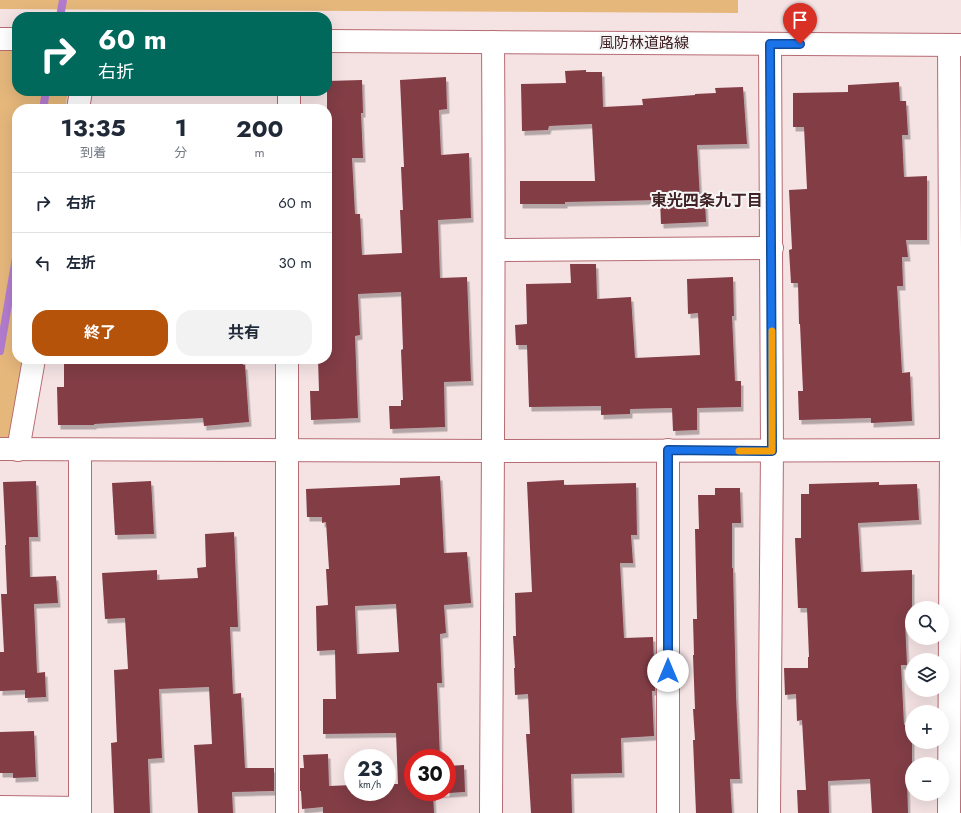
<!DOCTYPE html>
<html lang="ja">
<head>
<meta charset="utf-8">
<style>
	body { margin:0; font-family:Jost,"Noto Sans JP",sans-serif; background:#f2f2f3; color:#1f2937; height:100vh; display:flex; flex-direction:column; font-size:15px; white-space:nowrap }
	* { box-sizing:border-box; margin:0 }
	p { font-size:13px; color:#747a83 }
	.icon { flex:none; width:22px; height:22px; fill:none; stroke:currentColor; stroke-width:2; stroke-linecap:round; stroke-linejoin:round }
	.map { position:relative; flex:1; overflow:hidden }
	.details { position:absolute; left:12px; top:104px; width:320px; height:260px; display:flex; flex-direction:column; background:#fff; border-radius:16px; box-shadow:0 4px 16px #0002 }
	.details>* { flex:none }
	.banner { position:absolute; left:12px; top:12px; width:320px; height:84px; border-radius:16px; box-shadow:0 4px 16px #0002; background:#00695c; color:#fff; overflow:hidden }
	.controls { position:absolute; left:905px; top:601px; display:grid; gap:8px }
	.controls a { display:grid; place-items:center; width:44px; height:44px; border-radius:50%; background:#fff; box-shadow:0 4px 16px #0002; font-size:20px }
	.speed { position:absolute; left:344px; top:749px; display:flex; gap:8px; font-size:20px; font-weight:700; text-align:center }
	.speed>* { display:grid; place-content:center; width:52px; height:52px; border-radius:50%; background:#fff; box-shadow:0 4px 16px #0002; line-height:1 }
	.speed small { font-size:10px; font-weight:400 }
	.speed .limit { border:6px solid #d22; background:#fff; color:#111 }
	.pin { position:absolute; display:grid; place-items:center; width:34px; height:34px; color:#fff; margin:-41px -17px; border-radius:50% 50% 50% 0; rotate:-45deg; box-shadow:0 0 4px #0007 }
	.pin .icon { rotate:45deg }
	.me { position:absolute; width:44px; margin:-22px; rotate:0deg; stroke-linejoin:round; filter:drop-shadow(0 0 3px #0008) }
	.turn { display:flex; align-items:center; gap:14px; height:84px; padding:0 20px; font-size:18px }
	.turn .icon { width:52px; height:52px; stroke-width:2.5 }
	.turn b { display:block; font-size:28px; line-height:34px }
	.eta { display:flex; justify-content:space-evenly; align-items:center; height:68px; text-align:center }
	.eta b { font-size:24px; font-weight:700; line-height:28px }
	.primary-button { display:flex; gap:8px; margin-top:auto; padding:8px 20px }
	.primary-button a { flex:1; height:46px; border-radius:16px; background:#b45309; color:#fff; font-size:16px; font-weight:700; line-height:46px; text-align:center }
	.primary-button a+a { background:#f2f2f3; color:#1f2937 }
	ul { padding:0; list-style:none }
	li { display:flex; align-items:center; gap:12px; height:60px; padding:0 20px; border-top:1px solid #e0e1e3 }
	li div { flex:1 }
	li b { display:block; font-size:15px }
	li em { font-style:normal }
	.map>svg:first-child { display:block }
</style>
</head>
<body>
<div class="map">
<svg width="961" height="813" viewBox="0 0 961 813">
	<defs>
		<filter id="shadow"><feDropShadow dx="2.5" dy="4.5" stdDeviation="0" flood-color="#0004"/></filter>
	</defs>
	<rect width="100%" height="100%" fill="#f5e3e4"/>
	<!-- green -->
	<g fill="#e5b77b">
		<path d="M0,0H738V13L0,9Z"/>
		<path d="M0,48H17V91H68L65,109H17V359H23L9,440H0Z"/>
	</g>
	<g fill="none" stroke-linecap="round" stroke-linejoin="round">
		<!-- stream -->
		<g stroke="#b27cce" stroke-width="8">
			<path d="M60,17L63,0"/>
			<path d="M43,109L46,91"/>
			<path d="M0,351L17,252"/>
		</g>
	</g>
	<!-- building -->
	<g fill="#823c45" fill-rule="evenodd" filter="url(#shadow)">
		<path d="M586,70V72H602L603,107L643,105L642,99L695,95V94L716,93L715,88L743,87L747,144L697,145L700,199H705L706,222L661,224L660,200L565,202V204H520V181H595L592,124L549,126L548,130L522,131L521,84L566,83L565,71Z"/>
		<path d="M446,77L447,109L439,110L441,155L469,153L471,218L438,220L440,278L467,277L471,381L444,382L445,427L390,429L389,406H401V400H403L401,350L403,349L401,292L358,294L360,335L355,336L358,418L311,420L310,391H319L318,359H327V81L362,80L363,113H361L363,158H352L355,214H360L362,255L402,253L400,210H403L401,167H404L400,80Z"/>
		<path d="M899,82L900,101H906L908,135H902L904,177L927,176V240H906L908,257H902L903,286H897L902,373L910,372L912,421L871,423V418L799,420L798,391H803L800,324H799L798,283H791L789,250L792,249L789,190L807,189L804,127H793V93L848,92V85Z"/>
		<path d="M570,264H596L597,299L631,297L635,358L700,355L698,313L688,314L687,279L733,277L734,316H732L735,381H741V407L697,408V430L673,431L672,408L630,409V414L601,415V406L529,407L527,345H516L515,325L527,324L526,284L571,283Z"/>
		<path d="M64,359H243V365H245L249,422L204,426L203,418L94,424V425H58L57,387H64Z"/>
		<path d="M440,476L444,553L467,552L471,603L444,605L446,633L440,634L442,683H437L440,758H413V792H447V766L464,765L465,792L433,794L434,813H323V807L302,809L301,791H300V768H304L303,755L328,754L329,786L353,785V792H387V784H398L396,733L323,734V699H336L335,650L317,651L316,606L328,605L326,569H329L326,522L322,523V517H307L306,489L400,485V478ZM396,604L399,652L357,654L355,606Z"/>
		<path d="M564,480V485L636,483L637,535H631L633,563H620L624,638L653,637L655,691H652L654,736L621,738L622,773L571,774L572,813H531L526,734H530L528,694L515,695L514,668H515L513,636H516L515,593L532,592L527,482Z"/>
		<path d="M36,481L38,537H29L30,577L56,576L58,603L34,604L37,673L45,672L46,697L25,698V690L0,691V652H4L1,594H7L5,545H6L3,482Z"/>
		<path d="M151,481L154,534L115,535L112,483Z"/>
		<path d="M879,482V485L917,484L919,520L858,523L861,572L912,570V621H905L907,665H901L904,725L912,724V778L907,779L908,813H872L870,779L828,781L829,813H798L797,790H806L802,720L797,721L796,694L785,695L784,668H808V657H809L807,608H798L795,538H801V494H809V484Z"/>
		<path d="M715,488H740L741,523H732V568H733L736,695L740,779H730L732,813H696L693,740H695L693,709H695L693,655H694L693,619H697L695,529H699L698,495H715Z"/>
		<path d="M234,532L238,627H230L233,694L241,693L245,768H274V791L232,792L233,813H198L194,745L212,744L209,687L159,689L162,758L148,759L150,813H114L111,743L117,742L114,670L128,669L125,618L105,619L102,573L157,570V580L198,578L197,568L206,567L205,534Z"/>
		<path d="M34,731L36,777L13,778V773H0V732Z"/>
	</g>
	<g fill="none" stroke-linecap="round" stroke-linejoin="round">
		<!-- street casing -->
		<g stroke="#b76b73" stroke-width="24">
			<g id="street">
				<path d="M0,39H17"/>
				<path d="M327,41L961,45"/>
				<path d="M949,45L951,450L949,813"/>
				<path d="M78,109L81,91"/>
				<path d="M289,109V91"/>
				<path d="M494,250L772,248"/>
				<path d="M287,359V813"/>
				<path d="M0,449L492,451L961,450"/>
				<path d="M18,450L34,359"/>
				<path d="M0,807L80,808"/>
				<path d="M80,813V450"/>
				<path d="M491,813C492,556 495,299 493,42"/>
				<path d="M668,813V450"/>
				<path d="M769,813L772,451L770,44"/>
			</g>
		</g>
		<!-- street -->
		<use href="#street" stroke="#fff" stroke-width="22"/>
	</g>
	<g fill="none" stroke-linecap="round" stroke-linejoin="round">
		<!-- route casing -->
		<g stroke="#114b97" stroke-width="10">
			<path id="route" d="M668,671V450L772,451L770,44H800"/>
		</g>
		<!-- route -->
		<use href="#route" stroke="#1a73e8" stroke-width="7"/>
		<!-- slow -->
		<path stroke="#f59e0b" stroke-width="7" d="M739,451H772V331"/>
	</g>
	<g text-anchor="middle" dominant-baseline="central" stroke-width="4" stroke-linejoin="round" paint-order="stroke">
		<!-- street labels -->
		<g font-size="15" fill="#402124" stroke="#f5f5f5">
			<text x="644" y="43">風防林道路線</text>
		</g>
		<!-- neighbourhood labels -->
		<g font-size="16" font-weight="bold" fill="#402124" stroke="#f5f5f5">
			<text x="707" y="200">東光四条九丁目</text>
		</g>
	</g>
</svg>
<div class="controls">
<a><svg class="icon" aria-label="search" viewBox="0 0 24 24"><circle cx="10" cy="10" r="6"/><path d="M15 15l6 6"/></svg></a>
<a><svg class="icon" aria-label="layers" viewBox="0 0 24 24"><path d="M12 4l9 5-9 5-9-5zM3 14l9 5 9-5"/></svg></a>
<a>+</a>
<a>−</a>
</div>
<div class="speed"><div>23<small>km/h</small></div><div class="limit">30</div></div>
<div class="pin" style="left:800px;top:44px;background:#d93025"><svg class="icon" aria-label="arrive" viewBox="0 0 24 24"><path d="M6 21V4h12l-3 4 3 4H6"/></svg></div>
<svg class="me" style="left:668px;top:671px" viewBox="-20 -20 40 40"><circle r="19" fill="#fff"/><path d="M0-13L10 11 0 6-10 11z" fill="#1a73e8"/></svg>
<div class="banner">
<div class="turn"><svg class="icon" aria-label="right" viewBox="0 0 24 24"><path d="M7 20v-9h11M14 6l5 5-5 5"/></svg><div><b>60 m</b>右折</div></div>
</div>
<section class="details">
<div class="eta">
<div><b>13:35</b><p>到着</p></div>
<div><b>1</b><p>分</p></div>
<div><b>200</b><p>m</p></div>
</div>
<ul>
<li><svg class="icon" aria-label="right" viewBox="0 0 24 24"><path d="M7 20v-9h11M14 6l5 5-5 5"/></svg><div><b>右折</b></div><em>60 m</em></li>
<li><svg class="icon" aria-label="left" viewBox="0 0 24 24"><path d="M17 20v-9H6M10 6l-5 5 5 5"/></svg><div><b>左折</b></div><em>30 m</em></li>
</ul>
<div class="primary-button"><a>終了</a><a>共有</a></div>
</section>
</div>
</body>
</html>
